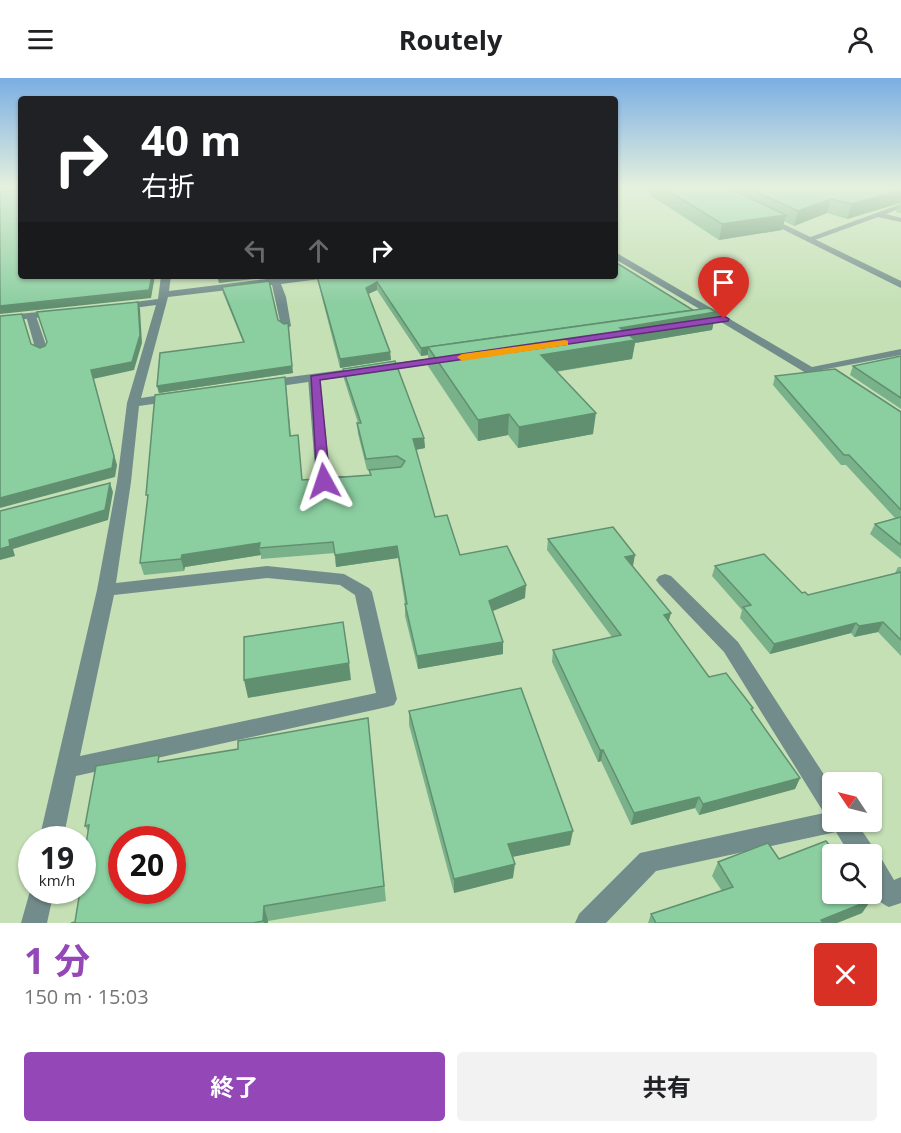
<!DOCTYPE html>
<html lang="ja">
<head>
<meta charset="utf-8">
<style>
	body { margin:0; font-family:"Open Sans","Noto Sans JP",sans-serif; background:#f2f2f2; color:#202124; height:100vh; display:flex; flex-direction:column; font-size:22px; white-space:nowrap }
	* { box-sizing:border-box; margin:0 }
	p { font-size:20px; color:#757577 }
	.icon { flex:none; width:33px; height:33px; fill:none; stroke:currentColor; stroke-width:2; stroke-linecap:round; stroke-linejoin:round }
	.map { position:relative; height:845px; overflow:hidden }
	.details { display:flex; flex-direction:column; background:#fff; flex:1 }
	.details>* { flex:none }
	.top-card { position:absolute; left:18px; top:18px; width:600px; height:183px; border-radius:6px; box-shadow:0 2px 4px #0004; background:#202124; color:#fff; overflow:hidden }
	.needle { width:39px; rotate:305deg }
	.controls { position:absolute; left:822px; top:694px; display:grid; gap:12px }
	.controls a { display:grid; place-items:center; width:60px; height:60px; border-radius:6px; background:#fff; box-shadow:0 2px 4px #0004; font-size:30px }
	.speed { position:absolute; left:18px; top:748px; display:flex; gap:12px; font-size:30px; font-weight:700; text-align:center }
	.speed>* { display:grid; place-content:center; width:78px; height:78px; border-radius:50%; background:#fff; box-shadow:0 2px 4px #0004; line-height:1 }
	.speed small { font-size:15px; font-weight:400 }
	.speed .limit { border:9px solid #d22; background:#fff; color:#111 }
	.pin { position:absolute; display:grid; place-items:center; width:51px; height:51px; color:#fff; margin:-62px -26px; border-radius:50% 50% 50% 0; rotate:-45deg; box-shadow:0 0 6px #0007 }
	.pin .icon { rotate:45deg }
	.me { position:absolute; width:66px; margin:-33px; rotate:355deg; stroke-linejoin:round; filter:drop-shadow(0 0 4px #0008) }
	.turn { display:flex; align-items:center; gap:21px; height:126px; padding:0 24px; font-size:27px }
	.turn .icon { width:78px; height:78px; stroke-width:2.5 }
	.turn b { display:block; font-size:42px; line-height:51px }
	.lanes { display:flex; align-items:center; height:57px; padding:0 24px; background:#0003; justify-content:center; gap:30px; direction:ltr }
	.lanes .off { opacity:.35 }
	.round { display:grid; place-items:center; flex:none; width:63px; height:63px; border-radius:6px; background:#f2f2f2 }
	.overview { display:flex; align-items:center; justify-content:space-between; height:102px; padding:0 24px }
	h1 { font-size:36px; font-weight:700; line-height:45px; color:#9447b7 }
	.primary-button { display:flex; gap:12px; margin-top:auto; padding:12px 24px }
	.primary-button a { flex:1; height:69px; border-radius:6px; background:#9447b7; color:#fff; font-size:24px; font-weight:700; line-height:69px; text-align:center }
	.primary-button a+a { background:#f2f2f2; color:#202124 }
	header { display:flex; justify-content:space-between; align-items:center; height:78px; padding:0 24px; background:#fff; font-size:27px; font-weight:700 }
	.map>svg:first-child { display:block }
</style>
</head>
<body>
<header><svg class="icon" aria-label="menu" viewBox="0 0 24 24"><path d="M4 6h16M4 12h16M4 18h16"/></svg>Routely<svg class="icon" aria-label="person" viewBox="0 0 24 24"><circle cx="12" cy="8" r="4"/><path d="M4 21q1-7 8-7t8 7"/></svg></header>
<div class="map">
<svg width="901" height="845" viewBox="0 0 901 845">
	<rect width="100%" height="100%" fill="#c5e0b5"/>
	<g fill="none" stroke-linecap="round" stroke-linejoin="round">
		<!-- lane -->
		<g fill="#728c8b" fill-rule="evenodd">
			<path d="M901,126V130L886,136L901,140V144L878,139L812,163L805,161Z"/>
			<path d="M31,235L36,238L48,273L46,275L42,276L36,273L26,238Z"/>
			<path d="M314,296L320,300L330,398H345L347,401L345,404L323,407L316,403L308,300Z"/>
		</g>
		<!-- street -->
		<g fill="#728c8b" fill-rule="evenodd">
			<path d="M767,138L901,203V210L764,142V138Z"/>
			<path d="M615,174L812,289L901,271V277L806,295L721,244L690,247V243L713,239L615,181Z"/>
			<path d="M161,198H171L169,213L275,200L325,198L320,201L281,206L286,219L291,248L286,251L281,248L272,207L168,219L141,320L174,315L180,319L174,323L139,328L131,404L116,505L267,488L344,496L369,510L372,514L397,621L394,627L387,629L76,698L63,762H39L97,512L117,404L127,325L156,227L119,232L114,229L119,226L158,221ZM267,500L340,507L355,517L376,615L80,678L114,517Z"/>
			<path d="M57,232L62,235L61,237L0,244V238Z"/>
			<path d="M448,278L454,281L452,283L267,310L261,306L267,302Z"/>
			<path d="M665,496L671,498L738,564L832,709V744H856L873,769L876,778L881,780L894,802L901,799V825L889,829C867,820 872,797 872,777H850L836,754L656,793L606,845H575L579,836L640,775L824,735L724,574L659,506L656,502L659,498Z"/>
			<path d="M32,806V813H54L47,845H21Z"/>
		</g>
	</g>
	<!-- wall -->
	<g fill="#78b18a">
		<path d="M651,109H901V135L896,134L900,125L847,141L827,135L794,148L784,143L782,152L719,162L650,117Z"/>
		<path d="M317,198L692,233L716,234L712,252L635,265L632,281L556,294L593,356L518,370L508,357L478,363L428,288V277L421,278L377,212L368,216L390,274L391,282L340,290L318,204Z"/>
		<path d="M222,209L278,242L293,295L159,315L157,308L243,264L223,215Z"/>
		<path d="M901,278V331L850,297L853,288Z"/>
		<path d="M343,291L424,360L425,370L416,372L435,439L460,477L525,520L492,533L503,564V576L418,591L405,538V526L398,480L336,489L335,475L261,481V477L185,489L184,493L144,497L140,485L285,299L291,358L299,368L302,402L370,397L369,392L397,389L367,392L358,356L357,345H358L344,301Z"/>
		<path d="M775,298L901,334V481L870,456L875,446L895,440L846,387H841L773,307Z"/>
		<path d="M548,461L633,488L669,544L709,599L753,630L752,634L800,700L795,711L699,737L695,730L631,747L601,683L598,684L552,584L553,572L612,559L547,472Z"/>
		<path d="M715,488L808,517L895,495L898,489H901V578L878,554L854,559L851,555L770,576L740,540L742,532L712,498Z"/>
		<path d="M409,633L570,767L512,779L513,800L454,815L409,647Z"/>
		<path d="M368,640L386,823L268,843V845H71L75,844L88,753L85,748L161,684L238,671Z"/>
		<path d="M779,781L871,822L862,835L837,845H648L651,836L722,813L712,798L718,784Z"/>
	</g>
	<!-- shaded-wall -->
	<g fill="#619070">
		<path d="M0,109H21V110L0,112Z"/>
		<path d="M901,112V121L900,125L847,141L852,126Z"/>
		<path d="M831,121L827,135L794,148L798,133Z"/>
		<path d="M786,137L782,152L719,162L722,146Z"/>
		<path d="M152,198H155L151,220L0,236V228Z"/>
		<path d="M217,198H279L219,205Z"/>
		<path d="M377,204V212L366,217V210Z"/>
		<path d="M138,224L140,231L142,265L134,292L93,301L117,387L115,399L0,430V420L91,292Z"/>
		<path d="M716,234L712,252L635,265L632,281L539,296L541,277L428,269V277L421,278V270L691,238Z"/>
		<path d="M288,245L293,295L159,315L157,308Z"/>
		<path d="M390,274L391,282L340,290V281Z"/>
		<path d="M596,335L593,356L518,370L519,349Z"/>
		<path d="M509,336L508,357L478,363V342Z"/>
		<path d="M424,360L425,370L414,372L413,361Z"/>
		<path d="M110,405L113,414L108,442L13,471L15,478L0,482V471L9,462Z"/>
		<path d="M260,465L259,470L261,477L185,489L184,493L181,481L182,477Z"/>
		<path d="M397,468L398,480L336,489L335,477Z"/>
		<path d="M635,477L633,488L625,479Z"/>
		<path d="M526,507L525,520L488,535L489,523Z"/>
		<path d="M671,535L668,546L664,537Z"/>
		<path d="M883,544L878,554L854,559L859,548Z"/>
		<path d="M856,545L851,555L770,576L774,566Z"/>
		<path d="M503,564V576L418,591L417,578Z"/>
		<path d="M349,585L351,602L248,620L244,602Z"/>
		<path d="M600,672H603L601,683L598,684Z"/>
		<path d="M800,700L795,711L699,737L703,726Z"/>
		<path d="M699,719L695,730L631,747L634,735Z"/>
		<path d="M573,753L570,767L507,780L508,766Z"/>
		<path d="M515,786L513,800L454,815V801Z"/>
		<path d="M871,822L862,835L837,845H819L821,842Z"/>
		<path d="M264,828L268,843V845H264L263,843Z"/>
	</g>
	<!-- building -->
	<g fill="#8bcea0" stroke="#619070" stroke-width="1.5" fill-rule="evenodd">
		<path d="M20,109L21,198H152L149,212L0,228V114L19,112Z"/>
		<path d="M662,109H727L786,137L722,146Z"/>
		<path d="M746,109H901V112L852,126L831,121L798,133Z"/>
		<path d="M615,184L693,232L421,270L377,204L366,210L390,274L340,281L317,198H615Z"/>
		<path d="M269,203L278,242L284,246L288,245L292,288L157,308L160,275L244,264L222,209Z"/>
		<path d="M138,224L140,257L132,284L91,292L114,378L112,390L0,420V238L22,236L31,266L40,270L45,268L47,264L37,234Z"/>
		<path d="M709,230L716,234L620,250L635,262L541,277L596,335L519,349L509,336L478,342L428,269Z"/>
		<path d="M901,278V320L853,288Z"/>
		<path d="M395,283L424,360L413,361L435,439L447,437L460,477L507,468L526,507L489,523L503,564L417,578L405,526H407L397,468L335,477L333,464L259,470L260,465L182,477L181,481L140,485L148,417H146L155,317L285,299L290,358L298,357L302,402L371,397L369,392L401,389L405,383L397,378L366,381L357,345H361L343,291Z"/>
		<path d="M835,291L901,334V432L849,377H844L775,298Z"/>
		<path d="M110,405L105,432L9,462L10,468L0,471V433Z"/>
		<path d="M901,439V467L875,446Z"/>
		<path d="M613,449L635,477L625,479L671,535L664,537L709,599L726,595L753,630L751,631L800,700L703,726L699,719L634,735L603,672H600L553,572L621,557L548,461Z"/>
		<path d="M764,476L802,515L805,514L808,517L901,494V562L883,544L859,548L856,545L774,566L743,529L751,527L715,488Z"/>
		<path d="M343,544L349,585L244,602V559Z"/>
		<path d="M521,610L573,753L508,766L515,786L454,801L409,633Z"/>
		<path d="M368,640L384,808L264,828L263,843L253,845H71L75,844L80,813H82V793L89,747L85,748L96,688L159,677L158,684L238,671V663ZM122,762H172V813H122Z"/>
		<path d="M826,763L837,777H832V816H867L871,822L821,842L823,845H656L651,836L733,809L718,784L768,765L779,781Z"/>
	</g>
	<!-- sky -->
	<linearGradient id="sky" x2="0" y2="1"><stop stop-color="#7baee3"/><stop offset="0.48" stop-color="#e5f1de"/><stop offset="1" stop-color="#e5f1de" stop-opacity="0"/></linearGradient>
	<rect width="901" height="227" fill="url(#sky)"/>
	<!-- route -->
	<path fill="#9447b7" stroke="#602e77" stroke-width="1.5" d="M724,238L729,241L728,243L320,302L330,403L324,407L317,403L311,298Z"/>
	<!-- slow -->
	<path fill="#f59e0b" d="M565,262L568,263V267L462,283L457,279L462,276Z"/>
</svg>
<div class="controls">
<a><svg class="needle" viewBox="-14 -14 28 28"><path d="M0-13l5 13h-10z" fill="#e53935"/><path d="M0 13l5-13h-10z" fill="#757577"/></svg></a>
<a><svg class="icon" aria-label="search" viewBox="0 0 24 24"><circle cx="10" cy="10" r="6"/><path d="M15 15l6 6"/></svg></a>
</div>
<div class="speed"><div>19<small>km/h</small></div><div class="limit">20</div></div>
<div class="pin" style="left:724px;top:241px;background:#d93025"><svg class="icon" aria-label="arrive" viewBox="0 0 24 24"><path d="M6 21V4h12l-3 4 3 4H6"/></svg></div>
<svg class="me" style="left:324px;top:403px" viewBox="-20 -20 40 40"><path d="M0-17L14 15 0 8-14 15z" fill="#9447b7" stroke="#fff" stroke-width="4"/></svg>
<div class="top-card">
<div class="turn"><svg class="icon" aria-label="right" viewBox="0 0 24 24"><path d="M7 20v-9h11M14 6l5 5-5 5"/></svg><div><b>40 m</b>右折</div></div>
<div class="lanes"><svg class="icon off" aria-label="left" viewBox="0 0 24 24"><path d="M17 20v-9H6M10 6l-5 5 5 5"/></svg><svg class="icon off" aria-label="ahead" viewBox="0 0 24 24"><path d="M12 20V5M6 11l6-6 6 6"/></svg><svg class="icon" aria-label="right" viewBox="0 0 24 24"><path d="M7 20v-9h11M14 6l5 5-5 5"/></svg></div>
</div>
</div>
<section class="details">
<div class="overview"><div><h1>1 分</h1><p>150 m · 15:03</p></div><a class="round" style="background:#d93025;color:#fff"><svg class="icon" aria-label="close" viewBox="0 0 24 24"><path d="M6 6l12 12M18 6L6 18"/></svg></a></div>
<div class="primary-button"><a>終了</a><a>共有</a></div>
</section>
</body>
</html>
